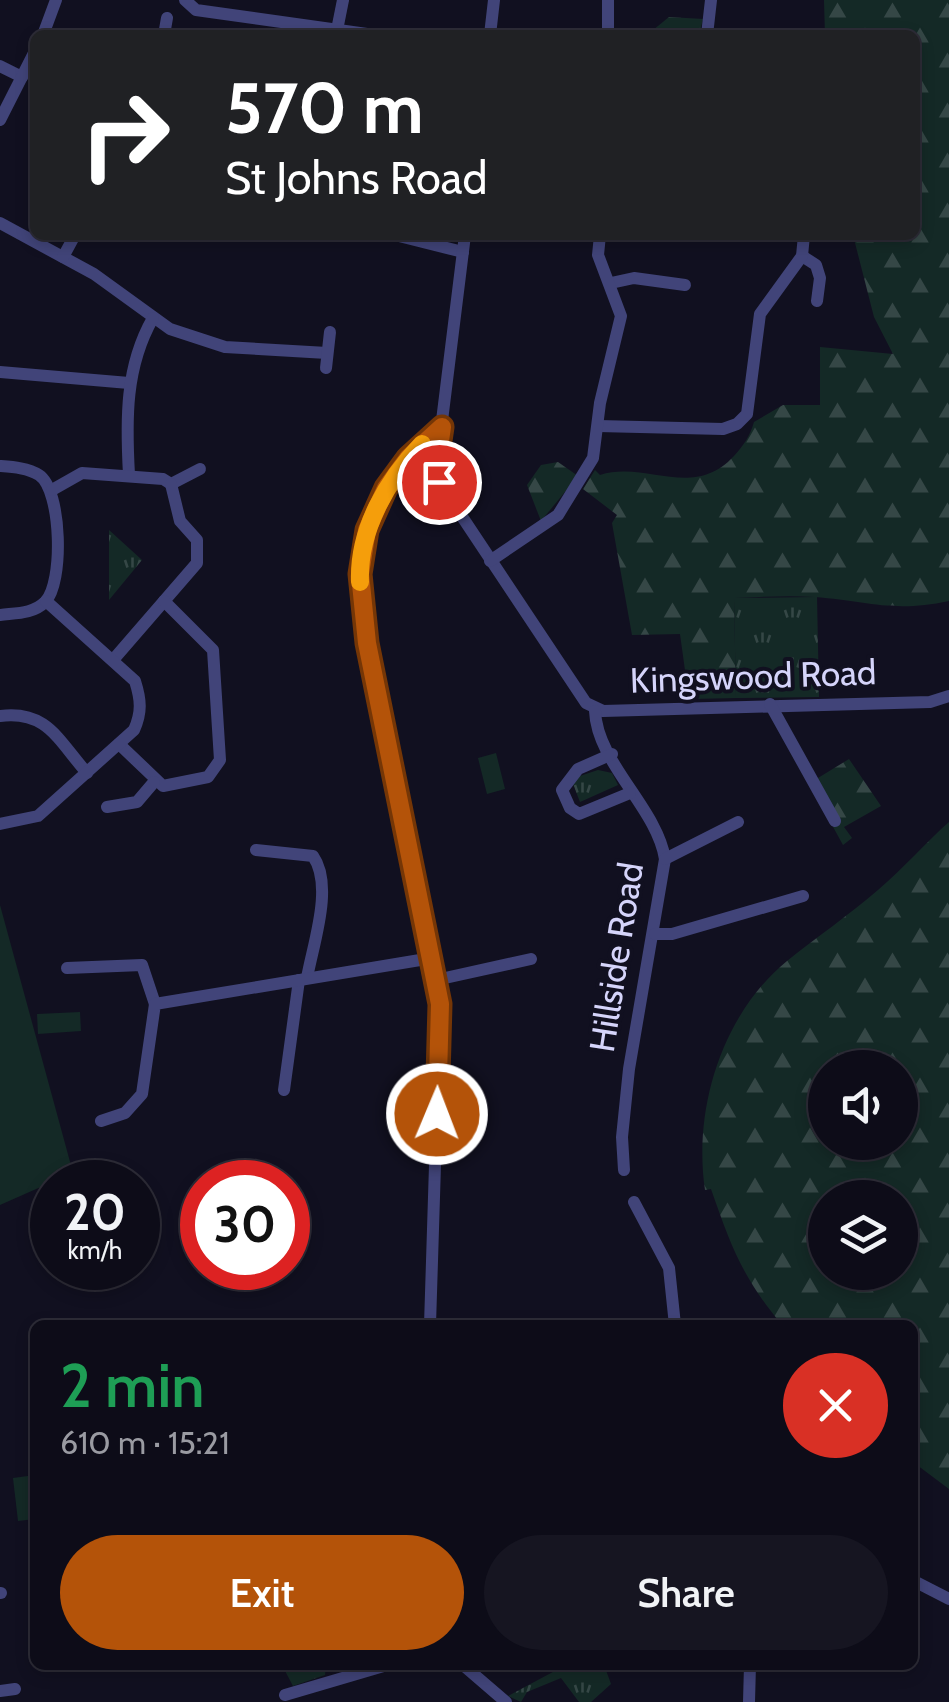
<!DOCTYPE html>
<html lang="en">
<head>
<meta charset="utf-8">
<style>
	body { margin:0; font-family:Cabin,sans-serif; background:#161521; color:#f1f3f6; height:100vh; display:flex; flex-direction:column; font-size:38px; white-space:nowrap }
	* { box-sizing:border-box; margin:0 }
	p { font-size:32px; color:#9a9ba2 }
	.icon { flex:none; width:55px; height:55px; fill:none; stroke:currentColor; stroke-width:2; stroke-linecap:round; stroke-linejoin:round }
	.map { position:relative; flex:1; overflow:hidden }
	.panel { position:absolute; left:30px; top:1320px; width:888px; height:350px; display:flex; flex-direction:column; background:#0d0c18; border-radius:15px; box-shadow:0 5px 15px #0003,0 0 0 2px #2d2c37 }
	.panel>* { flex:none }
	.hud { position:absolute; left:30px; top:30px; width:890px; height:210px; border-radius:15px; box-shadow:0 5px 15px #0003,0 0 0 2px #2d2c37; background:#202124; color:#fff; overflow:hidden }
	.tools { position:absolute; left:808px; top:1050px; display:grid; gap:20px }
	.tools a { display:grid; place-items:center; width:110px; height:110px; border-radius:50%; background:#0d0c18; box-shadow:0 5px 15px #0003,0 0 0 2px #2d2c37; font-size:50px }
	.speed { position:absolute; left:30px; top:1160px; display:flex; gap:20px; font-size:50px; font-weight:700; text-align:center }
	.speed>* { display:grid; place-content:center; width:130px; height:130px; border-radius:50%; background:#0d0c18; box-shadow:0 5px 15px #0003,0 0 0 2px #2d2c37; line-height:1 }
	.speed small { font-size:25px; font-weight:400 }
	.speed .limit { border:15px solid #d22; background:#fff; color:#111 }
	.pin { position:absolute; display:grid; place-items:center; width:85px; height:85px; color:#fff; margin:-42px; border:5px solid #fff; border-radius:50%; box-shadow:0 2px 10px #0007 }
	.me { position:absolute; width:110px; margin:-55px; rotate:1deg; stroke-linejoin:round; filter:drop-shadow(0 0 8px #0008) }
	.turn { display:flex; align-items:center; gap:35px; height:210px; padding:0 30px; font-size:45px }
	.turn .icon { width:130px; height:130px; stroke-width:2.5 }
	.turn b { display:block; font-size:70px; line-height:85px }
	.round { display:grid; place-items:center; flex:none; width:105px; height:105px; border-radius:52px; background:#161521 }
	.summary { display:flex; align-items:center; justify-content:space-between; height:170px; padding:0 30px }
	h1 { font-size:60px; font-weight:600; line-height:75px; color:#1e9e55 }
	.action { display:flex; gap:20px; margin-top:auto; padding:20px 30px }
	.action a { flex:1; height:115px; border-radius:60px; background:#b45309; color:#fff; font-size:40px; font-weight:600; line-height:115px; text-align:center }
	.action a+a { background:#161521; color:#f1f3f6 }
	.map>svg:first-child { display:block }
</style>
</head>
<body>
<div class="map">
<svg width="949" height="1702" viewBox="0 0 949 1702">
	<defs>
		<pattern id="grass-tufts" width="24" height="20" patternUnits="userSpaceOnUse" patternTransform="scale(2.5)"><rect width="24" height="20" fill="#142926"/><path d="M3 7l-1-3M5 7V3M7 7l1-3M15 17l-1-3M17 17v-4M19 17l1-3" fill="none" stroke="#354746"/></pattern>
		<pattern id="forest-firs" width="22" height="20" patternUnits="userSpaceOnUse" patternTransform="scale(2.5)"><rect width="22" height="20" fill="#142926"/><path d="M5 1l3.5 6h-7zM16 11l3.5 6h-7z" fill="#354746"/></pattern>
	</defs>
	<rect width="100%" height="100%" fill="#111020"/>
	<!-- grass -->
	<g fill="url(#grass-tufts)">
		<path d="M109,530L142,560L109,600Z"/>
		<path d="M817,597L819,697L736,698L734,598Z"/>
		<path d="M598,770L612,773L618,785L580,802L571,779Z"/>
		<path d="M566,1665H604L611,1684L591,1702H579L561,1678L527,1692L521,1702L508,1696Z"/>
	</g>
	<!-- forest -->
	<g fill="url(#forest-firs)" fill-rule="evenodd">
		<path d="M824,0H949V601C893,613 867,601 815,597C788,595 761,597 734,598L736,698L689,699L680,634L632,635L612,523L617,515L583,489L595,470L600,475C647,460 692,501 734,456C744,445 750,436 754,422L783,405H820V347L893,354L874,317L853,235H915V35H825Z"/>
		<path d="M669,17L703,19L699,35H647Z"/>
		<path d="M558,462L578,476L541,521L527,485L541,465Z"/>
		<path d="M849,759L881,806L844,827L852,838L843,845L820,803L818,778Z"/>
		<path d="M949,822V1489L913,1462L912,1325H782C742,1277 731,1246 711,1189L705,1190C693,1109 722,1014 787,961C817,937 849,915 878,890C904,868 925,843 949,822ZM825,1068H900V1142H825ZM825,1198H900V1272H825Z"/>
		<path d="M282,1665H326L325,1675L293,1686Z"/>
	</g>
	<!-- park -->
	<g fill="#142926">
		<path d="M496,753L505,789L487,794L478,758Z"/>
		<path d="M0,905L75,1180L52,1182L0,1205Z"/>
		<path d="M80,1012L81,1031L38,1034L37,1014Z"/>
		<path d="M35,1475V1519L18,1521L13,1478Z"/>
	</g>
	<g fill="none" stroke-linecap="round" stroke-linejoin="round">
		<!-- minor -->
		<g stroke="#414479" stroke-width="12">
			<path d="M185,0L196,10L374,35"/>
			<path d="M337,30L343,0"/>
			<path d="M43,35L56,0"/>
			<path d="M164,35L167,18"/>
			<path d="M490,35L494,0"/>
			<path d="M608,35V0"/>
			<path d="M707,35L711,0"/>
			<path d="M0,66L22,77"/>
			<path d="M0,120L35,51"/>
			<path d="M0,223L94,274L170,329L225,347L327,353"/>
			<path d="M395,235L463,252"/>
			<path d="M465,235L436,469L439,482L586,703L603,711L930,702L949,696"/>
			<path d="M802,256L816,265L820,278L817,301"/>
			<path d="M63,257L75,235"/>
			<path d="M611,283L634,278L685,285"/>
			<path d="M326,368L330,332"/>
			<path d="M0,372L129,383"/>
			<path d="M598,426L723,429L737,424L747,414L760,314L802,256L804,235"/>
			<path d="M0,466C13,467 28,468 39,475C62,490 64,584 45,602C33,614 16,613 0,615"/>
			<path d="M129,475C126,420 125,367 153,318"/>
			<path d="M52,490L82,473L163,479L171,484L200,469"/>
			<path d="M490,561L558,515L593,458L600,403L621,316L598,255L600,235"/>
			<path d="M113,660L197,563V540L180,521L171,484"/>
			<path d="M770,704L835,821"/>
			<path d="M595,711C597,763 657,808 665,859L629,1069L622,1137L624,1170"/>
			<path d="M0,716C47,710 58,740 87,773"/>
			<path d="M119,744L163,786L208,777L220,760L213,650L164,601"/>
			<path d="M612,754L578,769L562,790L570,808L579,814L630,793"/>
			<path d="M107,807L137,802L154,782"/>
			<path d="M0,824L38,816L134,730C142,712 141,700 135,681L46,601"/>
			<path d="M256,850L313,856C334,886 313,944 307,978"/>
			<path d="M665,859L738,822"/>
			<path d="M655,934H672L803,896"/>
			<path d="M67,968L142,965L155,1004"/>
			<path d="M436,980L531,959"/>
			<path d="M284,1090L299,980"/>
			<path d="M101,1121L125,1113L142,1094L155,1004L432,958"/>
			<path d="M634,1202L669,1268L675,1325"/>
			<path d="M430,1325L440,1005L367,643L360,574L367,530L386,489L408,458L442,427"/>
			<path d="M912,1580L949,1599"/>
			<path d="M0,1593H1"/>
			<path d="M463,1665L506,1702"/>
			<path d="M0,1691L15,1689"/>
			<path d="M285,1695L387,1665"/>
			<path d="M749,1702L750,1665"/>
		</g>
	</g>
	<g fill="none" stroke-linecap="round" stroke-linejoin="round">
		<!-- route casing -->
		<g stroke="#753606" stroke-width="25">
			<path id="route" d="M437,1114L440,1004L367,643L360,574L367,530L386,488L408,458L442,427L436,468L439,482"/>
		</g>
		<!-- route -->
		<use href="#route" stroke="#b45309" stroke-width="18"/>
		<!-- slow -->
		<path stroke="#f59e0b" stroke-width="18" d="M360,582C358,530 387,480 422,444"/>
	</g>
	<g text-anchor="middle" dominant-baseline="central" stroke-width="8" stroke-linejoin="round" paint-order="stroke">
		<!-- street labels -->
		<g font-size="35" fill="#d5d4fa" stroke="#111020">
			<text transform="translate(753 676) rotate(-2)">Kingswood Road</text>
			<text transform="translate(616 957) rotate(-81)">Hillside Road</text>
		</g>
	</g>
</svg>
<div class="tools">
<a><svg class="icon" aria-label="sound" viewBox="0 0 24 24"><path d="M4 9h4l5-4v14l-5-4H4zM17 9q2 3 0 6"/></svg></a>
<a><svg class="icon" aria-label="layers" viewBox="0 0 24 24"><path d="M12 4l9 5-9 5-9-5zM3 14l9 5 9-5"/></svg></a>
</div>
<div class="speed"><div>20<small>km/h</small></div><div class="limit">30</div></div>
<div class="pin" style="left:439px;top:482px;background:#d93025"><svg class="icon" aria-label="arrive" viewBox="0 0 24 24"><path d="M6 21V4h12l-3 4 3 4H6"/></svg></div>
<svg class="me" style="left:437px;top:1114px" viewBox="-20 -20 40 40"><circle r="17" fill="#b45309" stroke="#fff" stroke-width="3"/><path d="M0-11L8 9 0 5-8 9z" fill="#fff"/></svg>
<div class="hud">
<div class="turn"><svg class="icon" aria-label="right" viewBox="0 0 24 24"><path d="M7 20v-9h11M14 6l5 5-5 5"/></svg><div><b>570 m</b>St Johns Road</div></div>
</div>
<section class="panel">
<div class="summary"><div><h1>2 min</h1><p>610 m · 15:21</p></div><a class="round" style="background:#d93025;color:#fff"><svg class="icon" aria-label="close" viewBox="0 0 24 24"><path d="M6 6l12 12M18 6L6 18"/></svg></a></div>
<div class="action"><a>Exit</a><a>Share</a></div>
</section>
</div>
</body>
</html>
